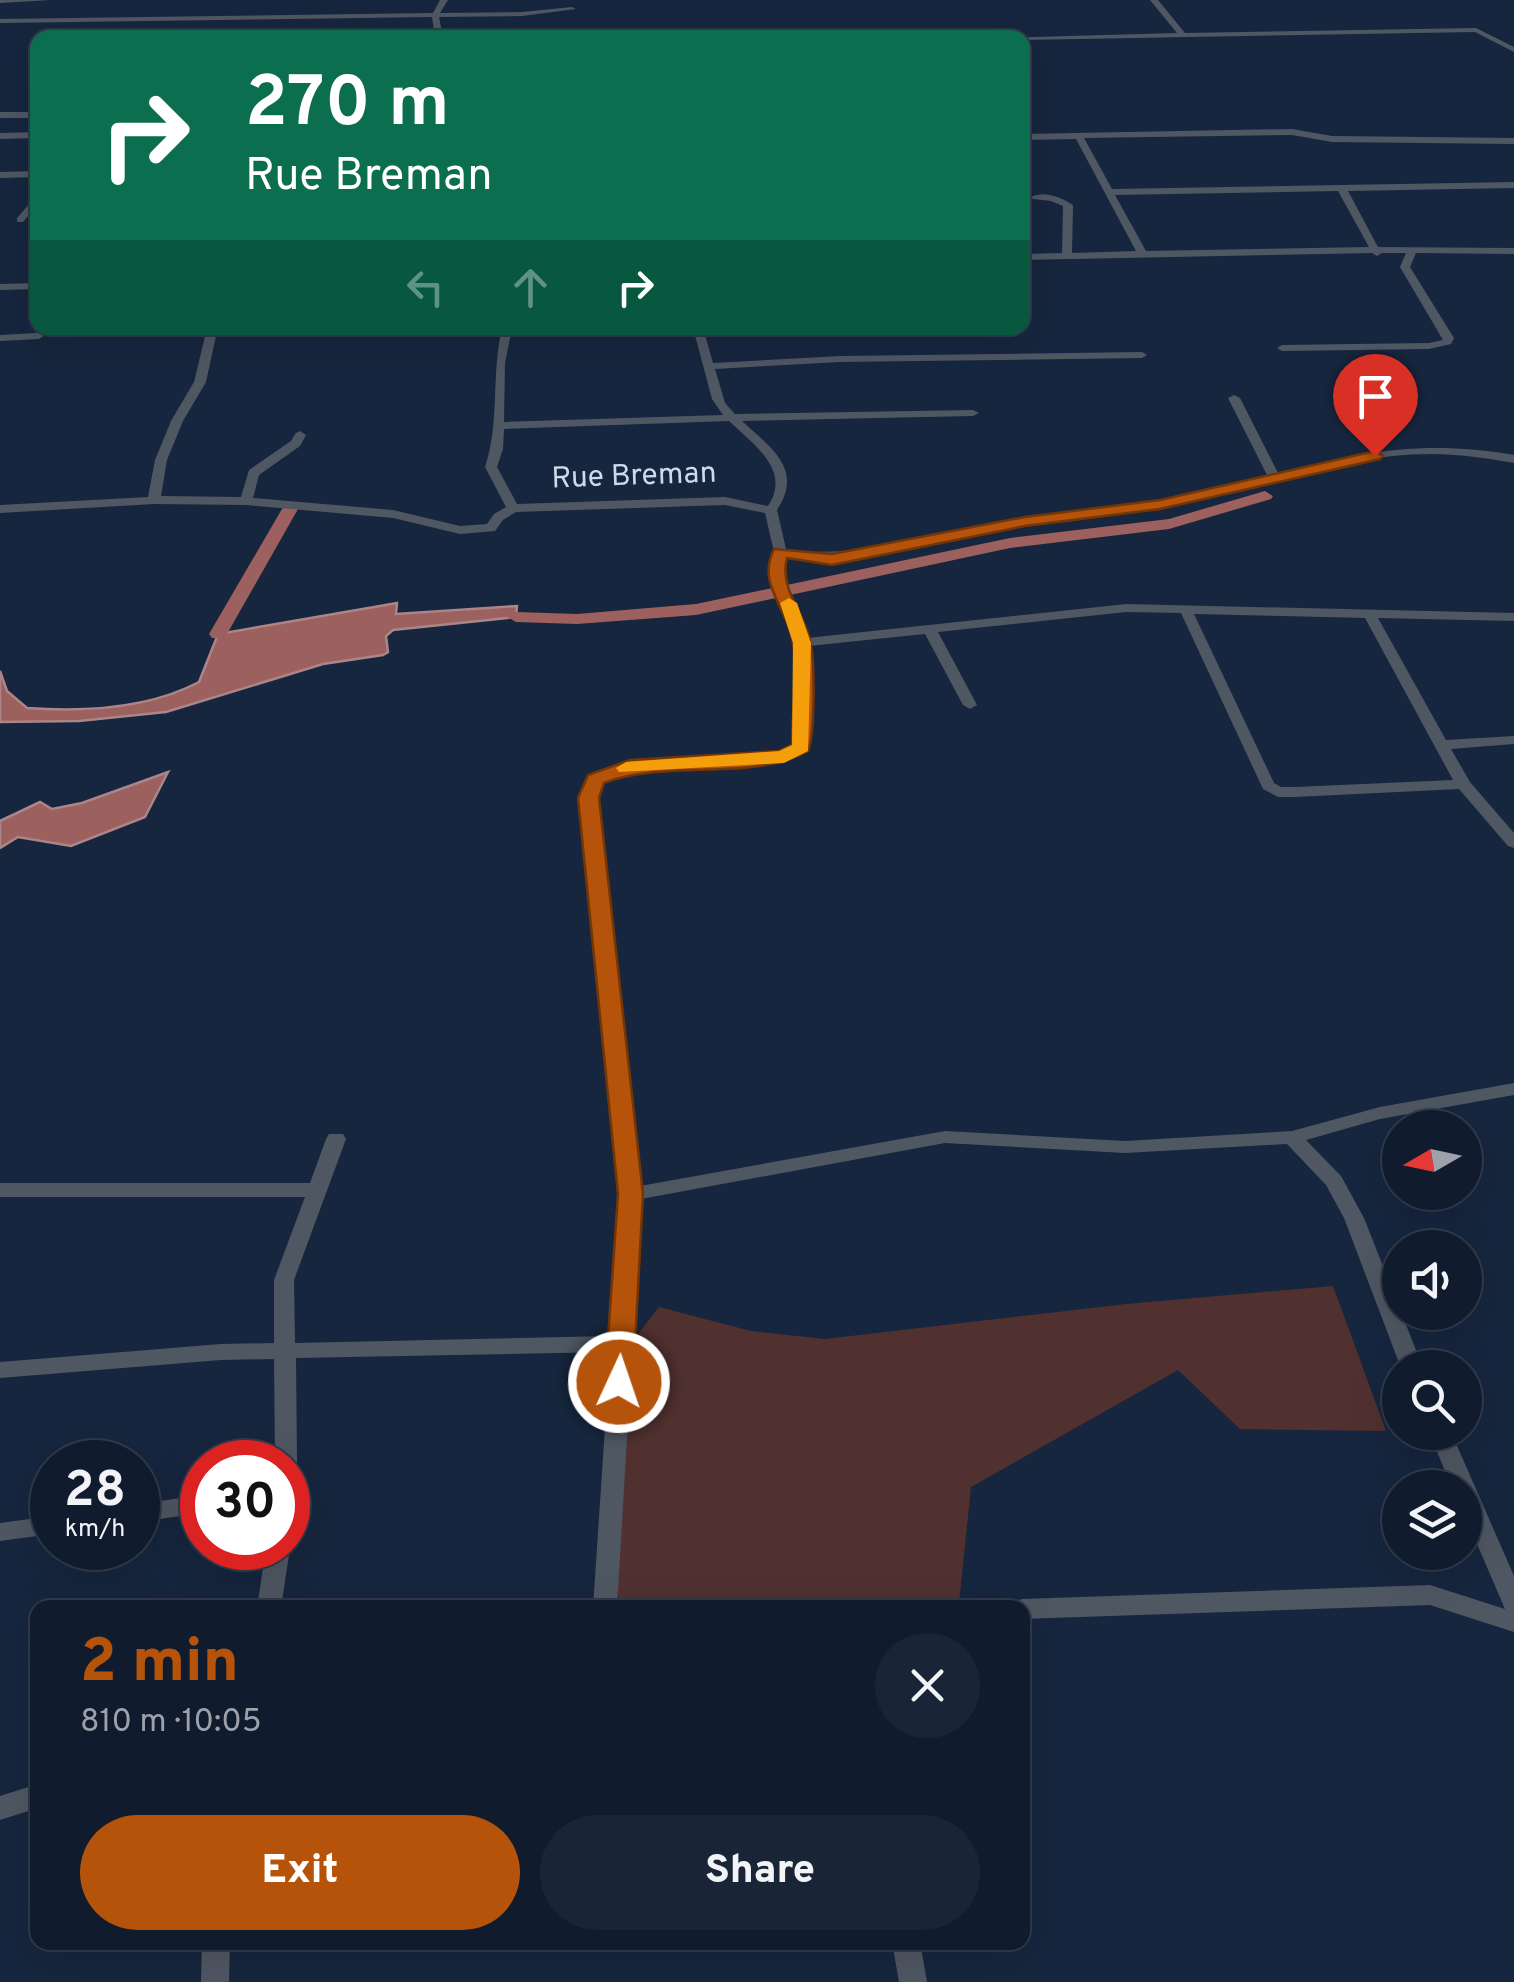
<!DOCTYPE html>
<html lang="en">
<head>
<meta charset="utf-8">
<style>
	body { margin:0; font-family:Overpass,sans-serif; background:#192536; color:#f1f3f6; height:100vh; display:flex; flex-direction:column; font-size:38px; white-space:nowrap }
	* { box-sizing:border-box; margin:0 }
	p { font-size:32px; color:#9ca1aa }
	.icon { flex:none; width:55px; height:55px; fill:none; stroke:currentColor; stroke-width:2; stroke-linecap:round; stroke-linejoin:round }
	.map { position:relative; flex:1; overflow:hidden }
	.panel { position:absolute; left:30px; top:1600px; width:1000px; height:350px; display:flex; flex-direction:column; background:#101c2e; border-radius:20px; box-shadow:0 10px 40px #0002,0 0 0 2px #303a4a }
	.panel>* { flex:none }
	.top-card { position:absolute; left:30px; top:30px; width:1000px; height:305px; border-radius:20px; box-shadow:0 10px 40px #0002,0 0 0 2px #303a4a; background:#0b6e4f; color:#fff; overflow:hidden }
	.needle { width:65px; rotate:261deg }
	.controls { position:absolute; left:1382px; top:1110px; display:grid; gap:20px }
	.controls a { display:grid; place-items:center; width:100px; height:100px; border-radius:50%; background:#101c2e; box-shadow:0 10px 40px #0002,0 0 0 2px #303a4a; font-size:50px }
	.speed { position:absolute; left:30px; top:1440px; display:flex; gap:20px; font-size:50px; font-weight:700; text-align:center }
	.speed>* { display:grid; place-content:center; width:130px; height:130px; border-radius:50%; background:#101c2e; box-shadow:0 10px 40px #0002,0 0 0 2px #303a4a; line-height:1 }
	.speed small { font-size:25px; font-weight:400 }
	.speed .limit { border:15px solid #d22; background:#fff; color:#111 }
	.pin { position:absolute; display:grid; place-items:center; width:85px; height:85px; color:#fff; margin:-102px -42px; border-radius:50% 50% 50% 0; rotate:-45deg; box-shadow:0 0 10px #0007 }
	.pin .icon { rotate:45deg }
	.me { position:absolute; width:110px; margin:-55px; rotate:3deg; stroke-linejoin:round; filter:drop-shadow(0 0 8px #0008) }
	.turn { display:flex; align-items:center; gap:35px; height:210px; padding:0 50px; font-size:45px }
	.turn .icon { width:130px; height:130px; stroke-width:2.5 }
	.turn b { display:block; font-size:70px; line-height:85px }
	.lanes { display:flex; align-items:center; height:95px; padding:0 50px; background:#0003; justify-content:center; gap:50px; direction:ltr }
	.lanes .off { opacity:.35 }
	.round { display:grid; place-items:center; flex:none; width:105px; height:105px; border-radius:52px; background:#192536 }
	.headline { display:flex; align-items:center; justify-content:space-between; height:170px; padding:0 50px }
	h1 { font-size:60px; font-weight:800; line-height:75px; color:#b45309 }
	.cta { display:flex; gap:20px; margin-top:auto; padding:20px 50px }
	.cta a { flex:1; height:115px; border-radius:60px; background:#b45309; color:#fff; font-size:40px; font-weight:800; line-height:115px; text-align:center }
	.cta a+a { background:#192536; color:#f1f3f6 }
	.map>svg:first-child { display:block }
</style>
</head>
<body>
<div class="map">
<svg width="1514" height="1982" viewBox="0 0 1514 1982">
	<rect width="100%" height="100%" fill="#16263e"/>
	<!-- green -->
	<path fill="#50312f" d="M1333,1286L1386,1431L1240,1429L1178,1370L971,1487L959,1603L922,1608H620L615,1575L631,1343L659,1307L751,1331L825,1339L1126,1304Z"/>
	<!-- water -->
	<g fill="#9c615e" stroke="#ab8588" stroke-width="2.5">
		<path d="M397,603L396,614L517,606L516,617L393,630L386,636L388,652L383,655L323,664L166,712L79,721L0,722V671L7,691L27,708C84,712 148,709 199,682L218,634Z"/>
		<path d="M168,772L145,817L71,846L18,837L0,848V821L40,802L52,809L82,803Z"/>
	</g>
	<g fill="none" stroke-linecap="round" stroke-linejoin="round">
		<!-- canal -->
		<g fill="#9c615e" fill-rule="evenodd">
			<path d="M1265,491L1273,496L1271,499L1169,529L1010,548L696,615L577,624L516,622L507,617L516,612L577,614L696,604L1010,538L1169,519Z"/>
			<path d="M290,504L298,509L227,634L224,638H212L209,634L282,509Z"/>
		</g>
		<!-- street -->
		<g fill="#4f5763" fill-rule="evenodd">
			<path d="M0,0H51L0,3Z"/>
			<path d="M440,0H448L440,13L522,12L572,7L576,9L522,16L439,17L443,38H435L432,17L0,23V19L433,13Z"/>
			<path d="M1150,0H1158L1185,33L1476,28L1514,47V52L1475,32L1022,40V38H994L1177,33Z"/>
			<path d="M605,30L914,36L917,38H674L676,35L605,34L569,38Z"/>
			<rect x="0" y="112" width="38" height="6"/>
			<path d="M1292,129L1332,136L1514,138V144L1332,142L1292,135L1084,138L1112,189L1514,182V188L1348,191L1378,247L1514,248V254L1416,253L1410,267L1454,338L1451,344L1429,349L1282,351L1277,348L1282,345L1429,343L1443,340L1400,267L1406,253H1382L1377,256L1372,253L1022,260V254L1062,253L1063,206L1051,201L1033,199L1031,197C1044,190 1061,197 1073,205L1072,253L1136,251L1076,139L1022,140V134ZM1338,191L1369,247L1146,251L1115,195Z"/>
			<path d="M38,132V138L0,139V133Z"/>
			<path d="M38,171V177L0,178V172Z"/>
			<path d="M38,194V204L23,222H17V218Z"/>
			<path d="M38,283V289L0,290V284Z"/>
			<path d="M44,328H55L39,339L0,341V335L36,333Z"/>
			<path d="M207,328L302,329L307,332L302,335L216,336L206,382L183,421L167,460L161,496L241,497L249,470L291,441L296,433L300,431L306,435L300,446L259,475L253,498L393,510L460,526L487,524L494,514L506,507L485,467C500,424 491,373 502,328H512L505,363L504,422L723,415L712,399L693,328H703L713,363L840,356L1142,352L1147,355L1142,358L840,362L715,369L725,403L735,414L973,410L979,413L973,416L742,421C771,448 804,469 777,510L786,549C853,560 916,536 981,525C1034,517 1088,512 1140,504C1183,497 1225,486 1267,475L1228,398L1234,395L1240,398L1278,473C1362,451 1428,440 1514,455V463C1486,458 1459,454 1431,454C1344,454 1255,489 1170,506C1100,520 1028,524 958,537C900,548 845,567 785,557C778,582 787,584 796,605C801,615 804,627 807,638L1126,604L1514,613V621L1378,618L1446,740L1514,736V744L1451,749L1470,782L1514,833V848L1508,846L1459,789L1295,797H1278L1263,789L1181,613L1126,612L938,632L977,705L970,709L963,705L925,634L809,646L806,750L783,762L632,770L602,782L597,798L640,1186L945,1131L1125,1141L1292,1131L1380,1107L1514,1083V1095L1380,1119L1306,1140L1341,1176L1364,1218L1423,1368H1401L1344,1218L1326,1185L1287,1144L1125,1153L945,1143L641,1199L617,1608H593L610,1352L296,1358L297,1462L294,1468L288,1470V1462H275L274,1359L221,1360L0,1378V1362L221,1344L274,1343V1280L305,1197H0V1183H310L326,1139L329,1134H343L346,1139L294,1280L295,1343L612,1336L621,1194L581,798L590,776L630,761L780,753L794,745L795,643L782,604L771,589L768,570L774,552L765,513L725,505L516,512L503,520L495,531L460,534L393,518L246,505L154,504L0,513V505L148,497L155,460L171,421L194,382ZM729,421C753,444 792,470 768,506L725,497L517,504L497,467L503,449L504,429ZM1194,614L1365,618L1453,780L1295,787H1281L1274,783Z"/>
			<path d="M1429,1432H1451L1514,1576V1632L1430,1605L1022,1619V1608H1011L1014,1602L1022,1599L1430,1585L1505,1609L1465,1516V1488H1452Z"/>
			<path d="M202,1495V1513L138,1522V1504Z"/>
			<path d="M52,1516V1534L0,1541V1523Z"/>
			<path d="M288,1544L290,1548L281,1608H257L266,1548H288Z"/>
			<path d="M38,1784V1808L0,1820V1796Z"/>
			<path d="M202,1942H230L229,1982H201Z"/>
			<path d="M892,1942H920L927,1982H899Z"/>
		</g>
	</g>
	<!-- route -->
	<path fill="#b45309" stroke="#753606" stroke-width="2.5" d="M1375,451L1383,456L1380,459L1160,509L1025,526L832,565L787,558C779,588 803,611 810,640C815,661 815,733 808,751C753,782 667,759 604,783L599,798L643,1194L633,1382L629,1389L619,1392L609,1389L605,1382L618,1194L578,798L588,775L630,760L779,751L792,745C792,712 798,675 793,643C788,607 756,585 774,549L832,554L1025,517L1160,500Z"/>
	<!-- slow -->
	<path fill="#f59e0b" d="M789,598L797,603L811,643L808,751L784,763L619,772L616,768L626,762L779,751L792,745L793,643L780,603Z"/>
	<g text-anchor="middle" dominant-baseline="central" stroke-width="10" stroke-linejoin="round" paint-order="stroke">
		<!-- street labels -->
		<g font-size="30" fill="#cfd9e9" stroke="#16263e">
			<text transform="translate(634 477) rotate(-2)">Rue Breman</text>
		</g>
	</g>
</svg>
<div class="controls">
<a><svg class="needle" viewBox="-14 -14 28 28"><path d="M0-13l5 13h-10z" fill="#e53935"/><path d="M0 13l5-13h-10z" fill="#9ca1aa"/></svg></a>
<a><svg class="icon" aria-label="sound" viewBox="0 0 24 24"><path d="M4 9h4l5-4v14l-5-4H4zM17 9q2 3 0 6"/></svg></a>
<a><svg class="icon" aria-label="search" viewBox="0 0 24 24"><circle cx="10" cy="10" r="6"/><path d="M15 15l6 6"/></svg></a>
<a><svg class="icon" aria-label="layers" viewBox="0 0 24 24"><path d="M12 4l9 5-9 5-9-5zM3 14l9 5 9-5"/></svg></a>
</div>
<div class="speed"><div>28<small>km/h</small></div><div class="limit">30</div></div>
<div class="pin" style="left:1375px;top:456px;background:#d93025"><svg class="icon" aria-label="arrive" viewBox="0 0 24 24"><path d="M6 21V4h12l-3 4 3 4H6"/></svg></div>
<svg class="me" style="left:619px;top:1382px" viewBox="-20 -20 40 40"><circle r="17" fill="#b45309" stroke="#fff" stroke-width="3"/><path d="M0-11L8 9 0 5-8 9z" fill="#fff"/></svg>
<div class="top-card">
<div class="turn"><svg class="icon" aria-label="right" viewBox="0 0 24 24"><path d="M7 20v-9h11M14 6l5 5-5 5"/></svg><div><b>270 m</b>Rue Breman</div></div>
<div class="lanes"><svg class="icon off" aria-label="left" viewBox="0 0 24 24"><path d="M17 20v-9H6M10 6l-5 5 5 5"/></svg><svg class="icon off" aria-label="ahead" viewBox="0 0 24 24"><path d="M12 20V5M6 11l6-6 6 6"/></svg><svg class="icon" aria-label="right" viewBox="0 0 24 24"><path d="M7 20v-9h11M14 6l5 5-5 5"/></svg></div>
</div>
<section class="panel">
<div class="headline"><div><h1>2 min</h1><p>810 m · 10:05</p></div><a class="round"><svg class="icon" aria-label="close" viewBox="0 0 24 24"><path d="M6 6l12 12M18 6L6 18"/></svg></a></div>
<div class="cta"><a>Exit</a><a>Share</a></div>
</section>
</div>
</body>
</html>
